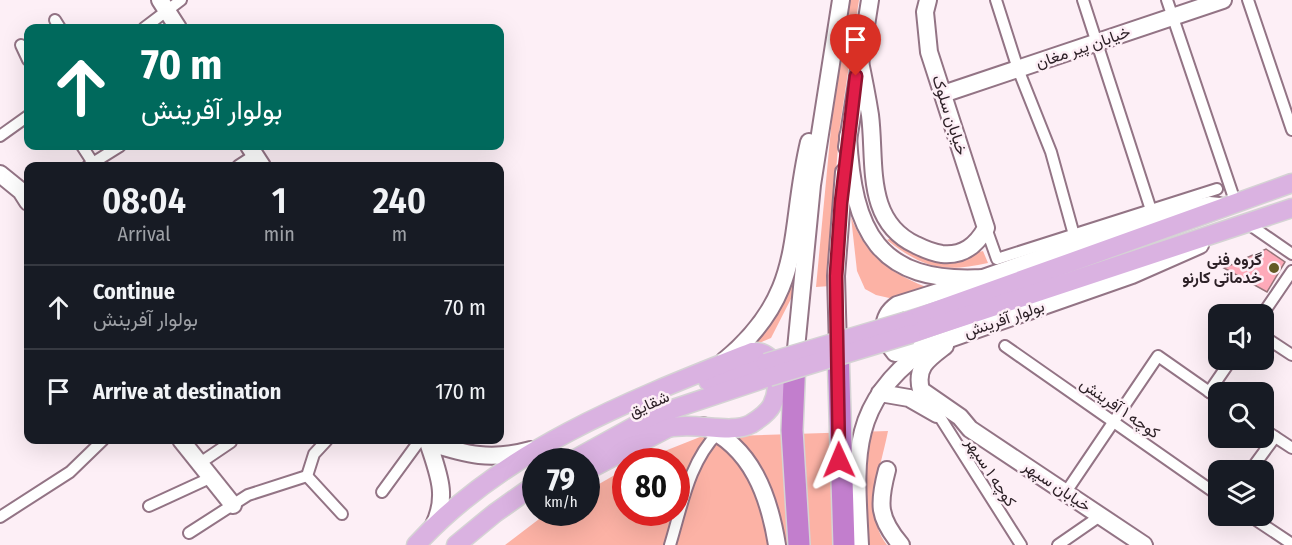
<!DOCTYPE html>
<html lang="en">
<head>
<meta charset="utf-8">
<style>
	body { margin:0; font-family:"Fira Sans Condensed",Vazirmatn,sans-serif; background:#20242c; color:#f1f3f6; height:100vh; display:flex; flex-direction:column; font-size:22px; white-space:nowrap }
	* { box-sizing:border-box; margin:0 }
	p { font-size:20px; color:#9ea1a6 }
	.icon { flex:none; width:33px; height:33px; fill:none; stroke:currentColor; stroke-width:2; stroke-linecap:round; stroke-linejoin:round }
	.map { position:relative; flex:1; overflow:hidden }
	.side { position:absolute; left:24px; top:162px; width:480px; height:282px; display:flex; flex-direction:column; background:#171b24; border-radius:12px; box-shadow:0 6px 24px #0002 }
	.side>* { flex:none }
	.guide { position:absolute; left:24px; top:24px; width:480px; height:126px; border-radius:12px; box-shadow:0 6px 24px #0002; background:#00695c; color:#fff; overflow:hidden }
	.fabs { position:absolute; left:1208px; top:304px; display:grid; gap:12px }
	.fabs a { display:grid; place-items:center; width:66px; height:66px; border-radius:12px; background:#171b24; box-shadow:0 6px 24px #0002; font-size:30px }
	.speed { position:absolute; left:522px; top:448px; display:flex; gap:12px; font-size:30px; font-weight:700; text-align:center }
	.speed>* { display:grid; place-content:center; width:78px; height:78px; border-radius:50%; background:#171b24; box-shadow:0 6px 24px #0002; line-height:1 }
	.speed small { font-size:15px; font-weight:400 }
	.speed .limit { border:9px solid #d22; background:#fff; color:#111 }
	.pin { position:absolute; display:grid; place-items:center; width:51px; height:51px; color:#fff; margin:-62px -26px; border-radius:50% 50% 50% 0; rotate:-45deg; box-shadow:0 0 6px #0007 }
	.pin .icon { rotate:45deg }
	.me { position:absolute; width:66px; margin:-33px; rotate:359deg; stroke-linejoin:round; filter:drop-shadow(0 0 4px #0008) }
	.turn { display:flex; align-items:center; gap:21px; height:126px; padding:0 18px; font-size:27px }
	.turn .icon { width:78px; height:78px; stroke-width:2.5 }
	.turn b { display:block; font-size:42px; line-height:51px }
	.eta { display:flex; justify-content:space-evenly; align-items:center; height:102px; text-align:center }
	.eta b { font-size:36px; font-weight:600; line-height:42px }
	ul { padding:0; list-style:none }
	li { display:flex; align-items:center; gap:18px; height:84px; padding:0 18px; border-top:2px solid #363941 }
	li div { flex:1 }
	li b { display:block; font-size:22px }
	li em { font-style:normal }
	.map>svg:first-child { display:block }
</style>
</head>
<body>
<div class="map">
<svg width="1292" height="545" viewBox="0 0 1292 545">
	<rect width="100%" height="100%" fill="#fdeff6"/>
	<!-- green -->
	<g fill="#fcb2a5">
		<path d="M850,0H859L840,125L835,182L834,226L845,285L816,287L832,118Z"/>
		<path d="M804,180L796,289L771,338L750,347L776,317L791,279Z"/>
		<path d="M851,217C867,257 887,271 926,287L898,300L876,295L865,289L857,271Z"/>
		<path d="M891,238C931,260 938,263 983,251L988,263C943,273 923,268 887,240Z"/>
		<path d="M888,431C881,467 862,514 887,545H505L547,513H586L587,491L625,469L626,513H676V462H637L700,437Z"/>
	</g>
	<!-- building -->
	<path fill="#feaab9" stroke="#97747a" stroke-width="1.5" d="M1266,249L1285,262L1267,292L1224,268Z"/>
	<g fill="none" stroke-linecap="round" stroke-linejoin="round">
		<!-- street casing -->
		<g stroke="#937485" stroke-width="14">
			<g id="street">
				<path d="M996,0L1018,69L1051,152L1074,235"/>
				<path d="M1083,0L1151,210"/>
				<path d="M1167,0L1236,204"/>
				<path d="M1248,0L1292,130"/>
				<path d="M55,20L60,28"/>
				<path d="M144,28L181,0"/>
				<path d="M21,45L28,60"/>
				<path d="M0,136L28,116"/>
				<path d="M82,146L93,163"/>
				<path d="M88,166L120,146"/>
				<path d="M238,166L255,155"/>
				<path d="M1247,223L1292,254"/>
				<path d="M986,228L997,259L1217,189"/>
				<path d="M1262,315L1292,271"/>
				<path d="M1263,336L1292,355"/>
				<path d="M1005,346L1218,495"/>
				<path d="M1209,392L1231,360"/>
				<path d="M938,414L1021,545"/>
				<path d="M1263,429L1292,448"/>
				<path d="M200,463L231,442"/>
				<path d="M1250,471L1275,437"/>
				<path d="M307,476L342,514"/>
				<path d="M307,476L314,454L327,440"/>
				<path d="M382,492L420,440"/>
				<path d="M1066,492L1158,356L1218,398"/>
				<path d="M149,506L210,478"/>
				<path d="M1250,516L1292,544"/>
				<path d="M0,517L70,472L103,440"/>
				<path d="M189,533L248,495L307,476"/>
				<path d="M670,545C682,506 689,462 718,433"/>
				<path d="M1058,545L1100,516"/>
			</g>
		</g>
		<!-- secondary casing -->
		<g stroke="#937485" stroke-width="20">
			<g id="secondary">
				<path d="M160,0L178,28"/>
				<path d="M859,57C863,76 867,96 870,115C876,162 864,221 916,245C924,249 934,253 942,254C963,256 976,246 986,228L929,52L925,12L928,0"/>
				<path d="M943,94L1223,0"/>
				<path d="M848,136C853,231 877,284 983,278L1158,217L1209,205L1219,206"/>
				<path d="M249,146L262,166"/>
				<path d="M847,147L870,0"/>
				<path d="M0,174L21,191L28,202"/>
				<path d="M983,278L897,305C880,317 881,337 895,353L912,352L1132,275L1200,245"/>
				<path d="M945,346C928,359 915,367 921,390L960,417L970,429L1144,545"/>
				<path d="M838,348L836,276L844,172"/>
				<path d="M795,359L812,185L841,0"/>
				<path d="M724,361C807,292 787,235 809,142"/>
				<path d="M880,393L909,398L937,414"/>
				<path d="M703,426C752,447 769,496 777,545"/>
				<path d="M181,440L233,505"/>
				<path d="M887,470C878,504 878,518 901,545"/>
				<path d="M433,527C449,496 438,473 428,442C467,455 491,461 531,450"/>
				<path d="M860,545C856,463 847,407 921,352"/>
			</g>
		</g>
		<!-- primary casing -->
		<g stroke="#d5d3d4" stroke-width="21">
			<g id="primary">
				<path d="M907,321L1292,183"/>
				<path d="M911,334L1292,208"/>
				<path d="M708,381L766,363"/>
				<path d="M570,462L655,415L769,377"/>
				<path d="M416,545C505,448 633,399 752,352C779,350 782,385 772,405C768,413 759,419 751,424C730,435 694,421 668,428L586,471"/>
				<path d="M456,545L495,513L536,484"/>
			</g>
		</g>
		<!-- highway casing -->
		<g stroke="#d5d3d4" stroke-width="24">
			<g id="highway">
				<path d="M838,348L844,545"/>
				<path d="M795,359L792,430L799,545"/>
			</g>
		</g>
		<!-- street -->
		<use href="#street" stroke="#fff" stroke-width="10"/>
		<!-- secondary -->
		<use href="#secondary" stroke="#fff" stroke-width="16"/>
		<!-- primary -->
		<use href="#primary" stroke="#dab2e1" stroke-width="18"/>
		<!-- highway -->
		<use href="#highway" stroke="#c27ecd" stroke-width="21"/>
		<!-- primary-bridge casing -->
		<g stroke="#d5d3d4" stroke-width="21" stroke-linecap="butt">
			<g id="primary-bridge">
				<path d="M766,363L907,321"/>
				<path d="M769,377L911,334"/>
			</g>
		</g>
		<!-- primary-bridge -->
		<use href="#primary-bridge" stroke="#dab2e1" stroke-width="18"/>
	</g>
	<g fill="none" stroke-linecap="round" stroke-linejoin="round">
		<!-- route casing -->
		<g stroke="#92132f" stroke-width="15">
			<path id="route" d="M839,460L836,276L841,203L856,76"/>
		</g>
		<!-- route -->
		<use href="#route" stroke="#e11d48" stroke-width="10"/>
	</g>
	<!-- markers -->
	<circle fill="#635a26" stroke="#fdeff6" stroke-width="2" cx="1274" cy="268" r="6"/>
	<g text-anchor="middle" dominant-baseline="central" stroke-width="5" stroke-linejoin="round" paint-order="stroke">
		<!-- street labels -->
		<g font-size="16" fill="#2d2127" stroke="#fdeff6">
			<text transform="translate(1083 47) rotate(-19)">خیابان پیر مغان</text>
			<text transform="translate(950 115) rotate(72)">خیابان سلوک</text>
			<text transform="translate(1004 319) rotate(-19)">بولوار آفرینش</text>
			<text transform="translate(649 404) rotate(-24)">شقایق</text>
			<text transform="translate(1120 408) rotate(35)">کوچه ۱ آفرینش</text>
			<text transform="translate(991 472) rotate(57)">کوچه ۱ سپهر</text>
			<text transform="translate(1057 486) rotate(34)">خیابان سپهر</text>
		</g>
		<!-- poi labels -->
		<g font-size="16" font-weight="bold" fill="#2d2127" stroke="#fdeff6" text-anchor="end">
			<text x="1262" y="259">گروه فنی<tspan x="1262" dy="18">خدماتی کارنو</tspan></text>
		</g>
	</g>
</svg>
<div class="fabs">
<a><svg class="icon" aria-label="sound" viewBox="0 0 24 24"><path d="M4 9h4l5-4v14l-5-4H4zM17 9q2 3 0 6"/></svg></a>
<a><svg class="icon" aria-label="search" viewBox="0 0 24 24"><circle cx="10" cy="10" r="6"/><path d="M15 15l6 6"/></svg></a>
<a><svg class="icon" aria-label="layers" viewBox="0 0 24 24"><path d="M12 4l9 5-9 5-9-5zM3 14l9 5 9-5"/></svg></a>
</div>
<div class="speed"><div>79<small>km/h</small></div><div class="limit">80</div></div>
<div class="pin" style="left:856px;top:76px;background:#d93025"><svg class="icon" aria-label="arrive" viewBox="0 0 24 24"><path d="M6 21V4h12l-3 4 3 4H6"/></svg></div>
<svg class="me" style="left:839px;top:460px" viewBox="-20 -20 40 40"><path d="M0-17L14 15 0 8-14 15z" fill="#e11d48" stroke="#fff" stroke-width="4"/></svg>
<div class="guide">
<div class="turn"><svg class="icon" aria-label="ahead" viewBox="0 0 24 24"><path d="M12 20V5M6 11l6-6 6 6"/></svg><div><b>70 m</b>بولوار آفرینش</div></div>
</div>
<section class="side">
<div class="eta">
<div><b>08:04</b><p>Arrival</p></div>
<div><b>1</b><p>min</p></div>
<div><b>240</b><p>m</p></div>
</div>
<ul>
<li><svg class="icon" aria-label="ahead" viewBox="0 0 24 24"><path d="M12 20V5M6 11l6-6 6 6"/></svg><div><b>Continue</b><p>بولوار آفرینش</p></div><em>70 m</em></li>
<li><svg class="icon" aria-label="arrive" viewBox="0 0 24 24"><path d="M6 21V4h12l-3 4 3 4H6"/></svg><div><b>Arrive at destination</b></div><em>170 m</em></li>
</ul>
</section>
</div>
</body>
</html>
